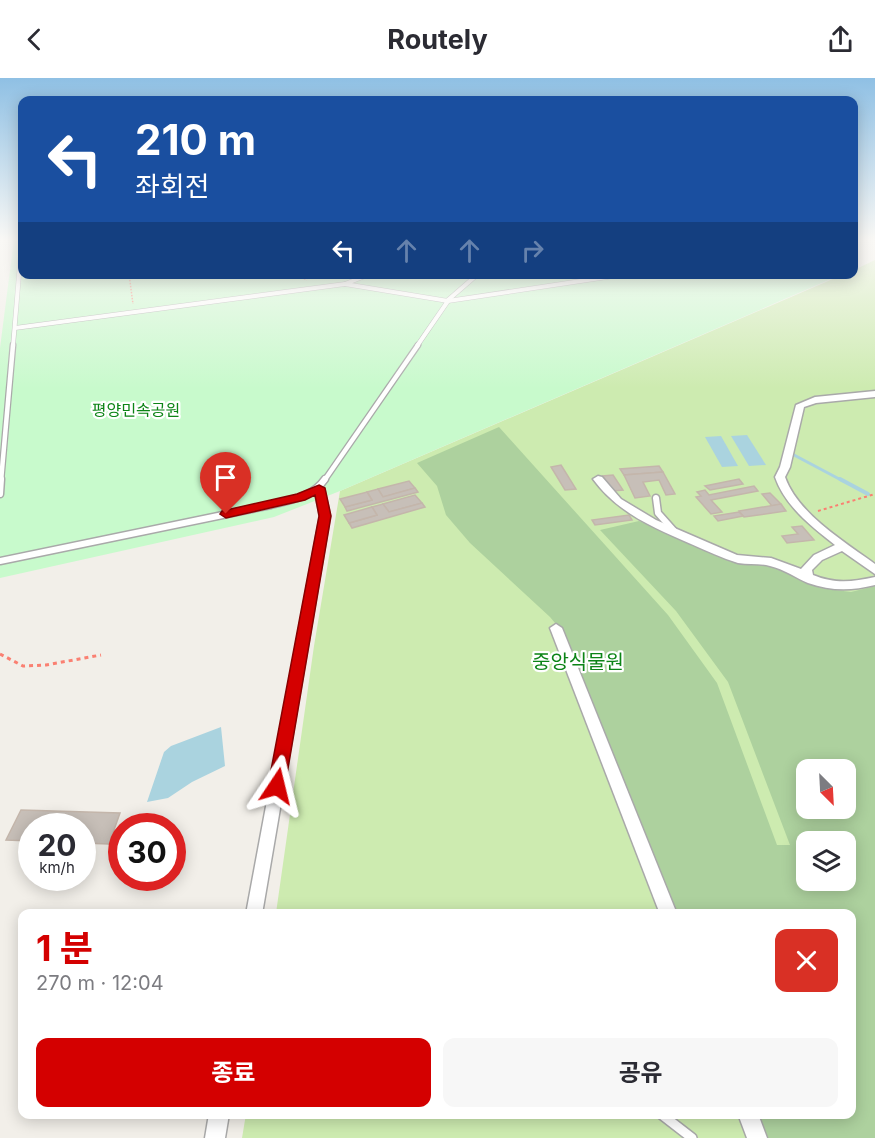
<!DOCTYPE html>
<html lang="ko">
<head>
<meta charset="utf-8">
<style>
	body { margin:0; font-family:Inter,"Noto Sans KR",sans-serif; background:#f7f7f7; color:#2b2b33; height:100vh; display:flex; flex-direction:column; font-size:22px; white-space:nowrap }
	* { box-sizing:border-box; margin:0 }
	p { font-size:20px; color:#7c7c81 }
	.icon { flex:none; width:33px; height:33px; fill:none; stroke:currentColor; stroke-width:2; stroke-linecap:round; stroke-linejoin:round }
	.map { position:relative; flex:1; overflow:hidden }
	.details { position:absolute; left:18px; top:831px; width:838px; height:210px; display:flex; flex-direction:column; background:#fff; border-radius:12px; box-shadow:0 3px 15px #0003 }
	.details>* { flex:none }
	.guide { position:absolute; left:18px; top:18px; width:840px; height:183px; border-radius:12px; box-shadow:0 3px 15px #0003; background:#1a4fa0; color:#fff; overflow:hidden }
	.needle { width:39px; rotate:156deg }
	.controls { position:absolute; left:796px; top:681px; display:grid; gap:12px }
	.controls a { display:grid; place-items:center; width:60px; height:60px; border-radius:12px; background:#fff; box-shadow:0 3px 15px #0003; font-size:30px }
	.speed { position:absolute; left:18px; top:735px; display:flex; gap:12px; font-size:30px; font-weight:700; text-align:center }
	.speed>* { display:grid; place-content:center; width:78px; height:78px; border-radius:50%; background:#fff; box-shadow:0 3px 15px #0003; line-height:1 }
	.speed small { font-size:15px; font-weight:400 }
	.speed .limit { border:9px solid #d22; background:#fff; color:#111 }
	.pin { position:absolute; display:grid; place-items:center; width:51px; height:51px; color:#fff; margin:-62px -26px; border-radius:50% 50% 50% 0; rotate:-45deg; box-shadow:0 0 6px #0007 }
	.pin .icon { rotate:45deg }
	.me { position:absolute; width:66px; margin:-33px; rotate:10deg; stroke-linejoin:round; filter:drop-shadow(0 0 4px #0008) }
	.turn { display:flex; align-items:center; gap:21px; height:126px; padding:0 18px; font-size:27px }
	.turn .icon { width:78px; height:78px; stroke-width:2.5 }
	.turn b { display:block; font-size:42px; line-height:51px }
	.lanes { display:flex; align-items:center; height:57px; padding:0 18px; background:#0003; justify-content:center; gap:30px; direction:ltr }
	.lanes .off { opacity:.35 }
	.round { display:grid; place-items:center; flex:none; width:63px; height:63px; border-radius:12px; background:#f7f7f7 }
	.headline { display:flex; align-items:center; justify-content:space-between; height:102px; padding:0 18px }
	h1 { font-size:36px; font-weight:700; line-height:45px; color:#d40000 }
	.primary-button { display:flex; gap:12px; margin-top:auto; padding:12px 18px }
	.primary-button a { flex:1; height:69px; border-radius:12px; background:#d40000; color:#fff; font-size:24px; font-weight:700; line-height:69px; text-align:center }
	.primary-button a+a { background:#f7f7f7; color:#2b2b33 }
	header { display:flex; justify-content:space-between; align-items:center; height:78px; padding:0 18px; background:#fff; font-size:27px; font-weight:700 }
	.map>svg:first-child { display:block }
</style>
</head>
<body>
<header><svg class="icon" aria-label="back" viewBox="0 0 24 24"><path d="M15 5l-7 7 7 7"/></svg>Routely<svg class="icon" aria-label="share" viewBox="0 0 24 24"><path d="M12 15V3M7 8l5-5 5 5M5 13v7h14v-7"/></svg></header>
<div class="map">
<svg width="875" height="1060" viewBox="0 0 875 1060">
	<rect width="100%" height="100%" fill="#f2efe9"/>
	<!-- grass -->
	<path fill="#cdebb0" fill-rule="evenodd" d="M875,182V1060H242L246,1036H852V836L276,835L314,568L340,413L842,197L854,196V192ZM807,692H846V730H807ZM807,764H846V802H807Z"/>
	<!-- forest -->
	<path fill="#add19e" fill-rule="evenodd" d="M499,349L668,537L717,605L777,767H790L728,604L676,533L600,452L639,443L732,481L770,487L821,510L851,514L875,508V1060H766L757,1037L852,1036V836L677,835L565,557L550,539L470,465L446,437L437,408L417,385ZM807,692H846V730H807ZM807,764H846V802H807Z"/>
	<!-- park -->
	<path fill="#c8facc" d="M14,161H22V196H822L831,201L340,413L274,439L0,500V270Z"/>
	<!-- water -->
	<g fill="#aad3df">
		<path d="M747,357L766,387L749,388L731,358Z"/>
		<path d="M721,358L738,388L722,389L705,359Z"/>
		<path d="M221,649L225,688L192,704L168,720L147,724L164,674L171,668Z"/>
	</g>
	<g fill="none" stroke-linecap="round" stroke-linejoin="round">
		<!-- stream-far1 -->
		<path stroke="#aad3df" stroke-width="3" d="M794,377L843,403"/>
		<!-- stream -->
		<path stroke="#aad3df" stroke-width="4" d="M840,401L868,416"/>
	</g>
	<!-- building -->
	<g fill="#c7bfb8" stroke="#c4b6ab" stroke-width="1.5">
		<path d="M561,387L576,411L565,412L551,389Z"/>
		<path d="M659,388L663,394L624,397L620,391Z"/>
		<path d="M663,394L675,416L666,417L659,402L643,404L650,418L635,420L624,397Z"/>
		<path d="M613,397L623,412L612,413L603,398Z"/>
		<path d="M739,401L743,406L710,412L705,408Z"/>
		<path d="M409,403L415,410L383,419L378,411Z"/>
		<path d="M754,408L758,413L711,422L722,434L711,436L696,419L701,418L697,414L705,412L709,417Z"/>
		<path d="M415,410L418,414L347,433L345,429L372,422L367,414L378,411L383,419Z"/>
		<path d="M367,414L372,422L345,429L340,421Z"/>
		<path d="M770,415L781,426L772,428L762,416Z"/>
		<path d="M415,417L422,425L389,434L383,426Z"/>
		<path d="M422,425L425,429L352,450L349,445L377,437L372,429L383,426L389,434Z"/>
		<path d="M781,426L786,433L744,439L739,433Z"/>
		<path d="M372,429L377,437L349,445L344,437Z"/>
		<path d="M739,434L743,438L718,443L714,438Z"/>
		<path d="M629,437L632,442L595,447L592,442Z"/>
		<path d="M802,448L814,462L787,465L782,458L798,456L792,449Z"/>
		<path d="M21,732L120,735L109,766L82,765V748H32V763L6,762Z"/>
	</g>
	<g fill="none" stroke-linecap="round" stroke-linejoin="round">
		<!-- lane-far3 casing -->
		<g stroke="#a9a9a9" stroke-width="5">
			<g id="lane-far3">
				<path d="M345,206L448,223L417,268"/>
				<path d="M448,222L478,196"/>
				<path d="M448,223L627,196"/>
				<path d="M15,250L345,206L370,196"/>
				<path d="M13,268L22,161"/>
			</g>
		</g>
		<!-- lane-far2 casing -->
		<g stroke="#a9a9a9" stroke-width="7">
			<g id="lane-far2">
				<path d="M1,403L13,267"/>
				<path d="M324,403L418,267"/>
			</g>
		</g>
		<!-- lane-far1 casing -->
		<g stroke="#a9a9a9" stroke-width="9">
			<g id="lane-far1">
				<path d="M0,416L1,401"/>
				<path d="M656,420L658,435L674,453"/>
				<path d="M0,483L271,427C291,422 313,419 325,401"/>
			</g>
		</g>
		<!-- lane casing -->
		<g stroke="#a9a9a9" stroke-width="12">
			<path id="lane" d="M661,1036L692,1060"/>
		</g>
		<!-- street casing -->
		<g stroke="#a9a9a9" stroke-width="3">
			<g id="street">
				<path d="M875,313V319L816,325L804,329L790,389L785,399C798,436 845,464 875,486V496L842,473L822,482L812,492L813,497C835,506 852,504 875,499V507C851,513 831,513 808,505C796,500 784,491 770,488C760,485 749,487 738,485C722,480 707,473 691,466C654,450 618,435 593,401L598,398L602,399L621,421L656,442L737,477L771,480L801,491L814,477L835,467C812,449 785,428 775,399L780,389L796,327L815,319Z"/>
				<path d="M319,407L324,410L330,438L262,836H246L320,438L314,410Z"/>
				<path d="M556,546L562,550L677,836H660L550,550Z"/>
				<path d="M209,1036H229L225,1060H205Z"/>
				<path d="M738,1036H758L767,1060H747Z"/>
			</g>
		</g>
		<!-- path-far2 -->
		<g stroke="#fa8072" stroke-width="1.5" stroke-dasharray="1.5 1.5" stroke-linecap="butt">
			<path d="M129,196L133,226"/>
			<path d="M293,196L307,202"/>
		</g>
		<!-- path-far1 -->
		<path stroke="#fa8072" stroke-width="2" stroke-dasharray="3 3" stroke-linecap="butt" d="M818,433L875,416"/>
		<!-- path -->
		<path stroke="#fa8072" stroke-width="3" stroke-dasharray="4 4" stroke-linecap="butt" d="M0,576L23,588L46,587L101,577"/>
		<!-- lane-far3 -->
		<use href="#lane-far3" stroke="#fff" stroke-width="4"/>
		<!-- lane-far2 -->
		<use href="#lane-far2" stroke="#fff" stroke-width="4.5"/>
		<!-- lane-far1 -->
		<use href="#lane-far1" stroke="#fff" stroke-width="6"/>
		<!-- lane -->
		<use href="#lane" stroke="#fff" stroke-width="9"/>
		<!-- street -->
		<use href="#street" fill="#fff" fill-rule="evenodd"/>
	</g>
	<!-- sky -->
	<linearGradient id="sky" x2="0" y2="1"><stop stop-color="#8fc0e4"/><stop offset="0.52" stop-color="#f9f8f5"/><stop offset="1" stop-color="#f9f8f5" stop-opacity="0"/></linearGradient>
	<rect width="875" height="310" fill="url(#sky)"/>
	<!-- route -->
	<path fill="#d40000" stroke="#8a0000" stroke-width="1.5" d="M319,407L325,410L331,438L285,708L283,714L277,716L271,714L268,708L319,438L315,417L305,422L226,440L220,436L222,433L297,416Z"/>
	<g text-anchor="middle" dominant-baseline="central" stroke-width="4.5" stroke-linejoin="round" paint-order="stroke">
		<!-- far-park labels -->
		<g font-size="16" fill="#0c8416" stroke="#fff">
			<text x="136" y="332">평양민속공원</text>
		</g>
		<!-- park labels -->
		<g font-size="20" fill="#0c8416" stroke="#fff">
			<text x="578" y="584">중앙식물원</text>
		</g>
	</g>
</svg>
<div class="controls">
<a><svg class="needle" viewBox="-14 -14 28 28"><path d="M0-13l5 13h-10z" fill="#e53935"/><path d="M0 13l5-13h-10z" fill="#7c7c81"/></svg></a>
<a><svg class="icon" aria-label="layers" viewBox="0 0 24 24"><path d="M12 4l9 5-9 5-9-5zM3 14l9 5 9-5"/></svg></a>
</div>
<div class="speed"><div>20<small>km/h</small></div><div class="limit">30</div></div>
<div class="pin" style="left:226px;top:436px;background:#d93025"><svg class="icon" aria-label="arrive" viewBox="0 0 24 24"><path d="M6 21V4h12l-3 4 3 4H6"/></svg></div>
<svg class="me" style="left:277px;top:708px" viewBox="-20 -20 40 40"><path d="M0-17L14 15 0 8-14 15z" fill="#d40000" stroke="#fff" stroke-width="4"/></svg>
<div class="guide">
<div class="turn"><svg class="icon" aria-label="left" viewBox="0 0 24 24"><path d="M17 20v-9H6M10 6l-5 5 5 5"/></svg><div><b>210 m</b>좌회전</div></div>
<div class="lanes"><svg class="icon" aria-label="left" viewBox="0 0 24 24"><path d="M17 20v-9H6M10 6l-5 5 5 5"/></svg><svg class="icon off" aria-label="ahead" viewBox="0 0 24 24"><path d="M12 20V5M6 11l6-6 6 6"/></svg><svg class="icon off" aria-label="ahead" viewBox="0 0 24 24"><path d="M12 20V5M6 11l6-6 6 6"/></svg><svg class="icon off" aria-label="right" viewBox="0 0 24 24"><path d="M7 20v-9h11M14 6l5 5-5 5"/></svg></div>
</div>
<section class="details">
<div class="headline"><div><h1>1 분</h1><p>270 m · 12:04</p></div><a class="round" style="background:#d93025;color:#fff"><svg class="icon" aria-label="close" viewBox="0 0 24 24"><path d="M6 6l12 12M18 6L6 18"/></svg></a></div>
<div class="primary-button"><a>종료</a><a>공유</a></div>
</section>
</div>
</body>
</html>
